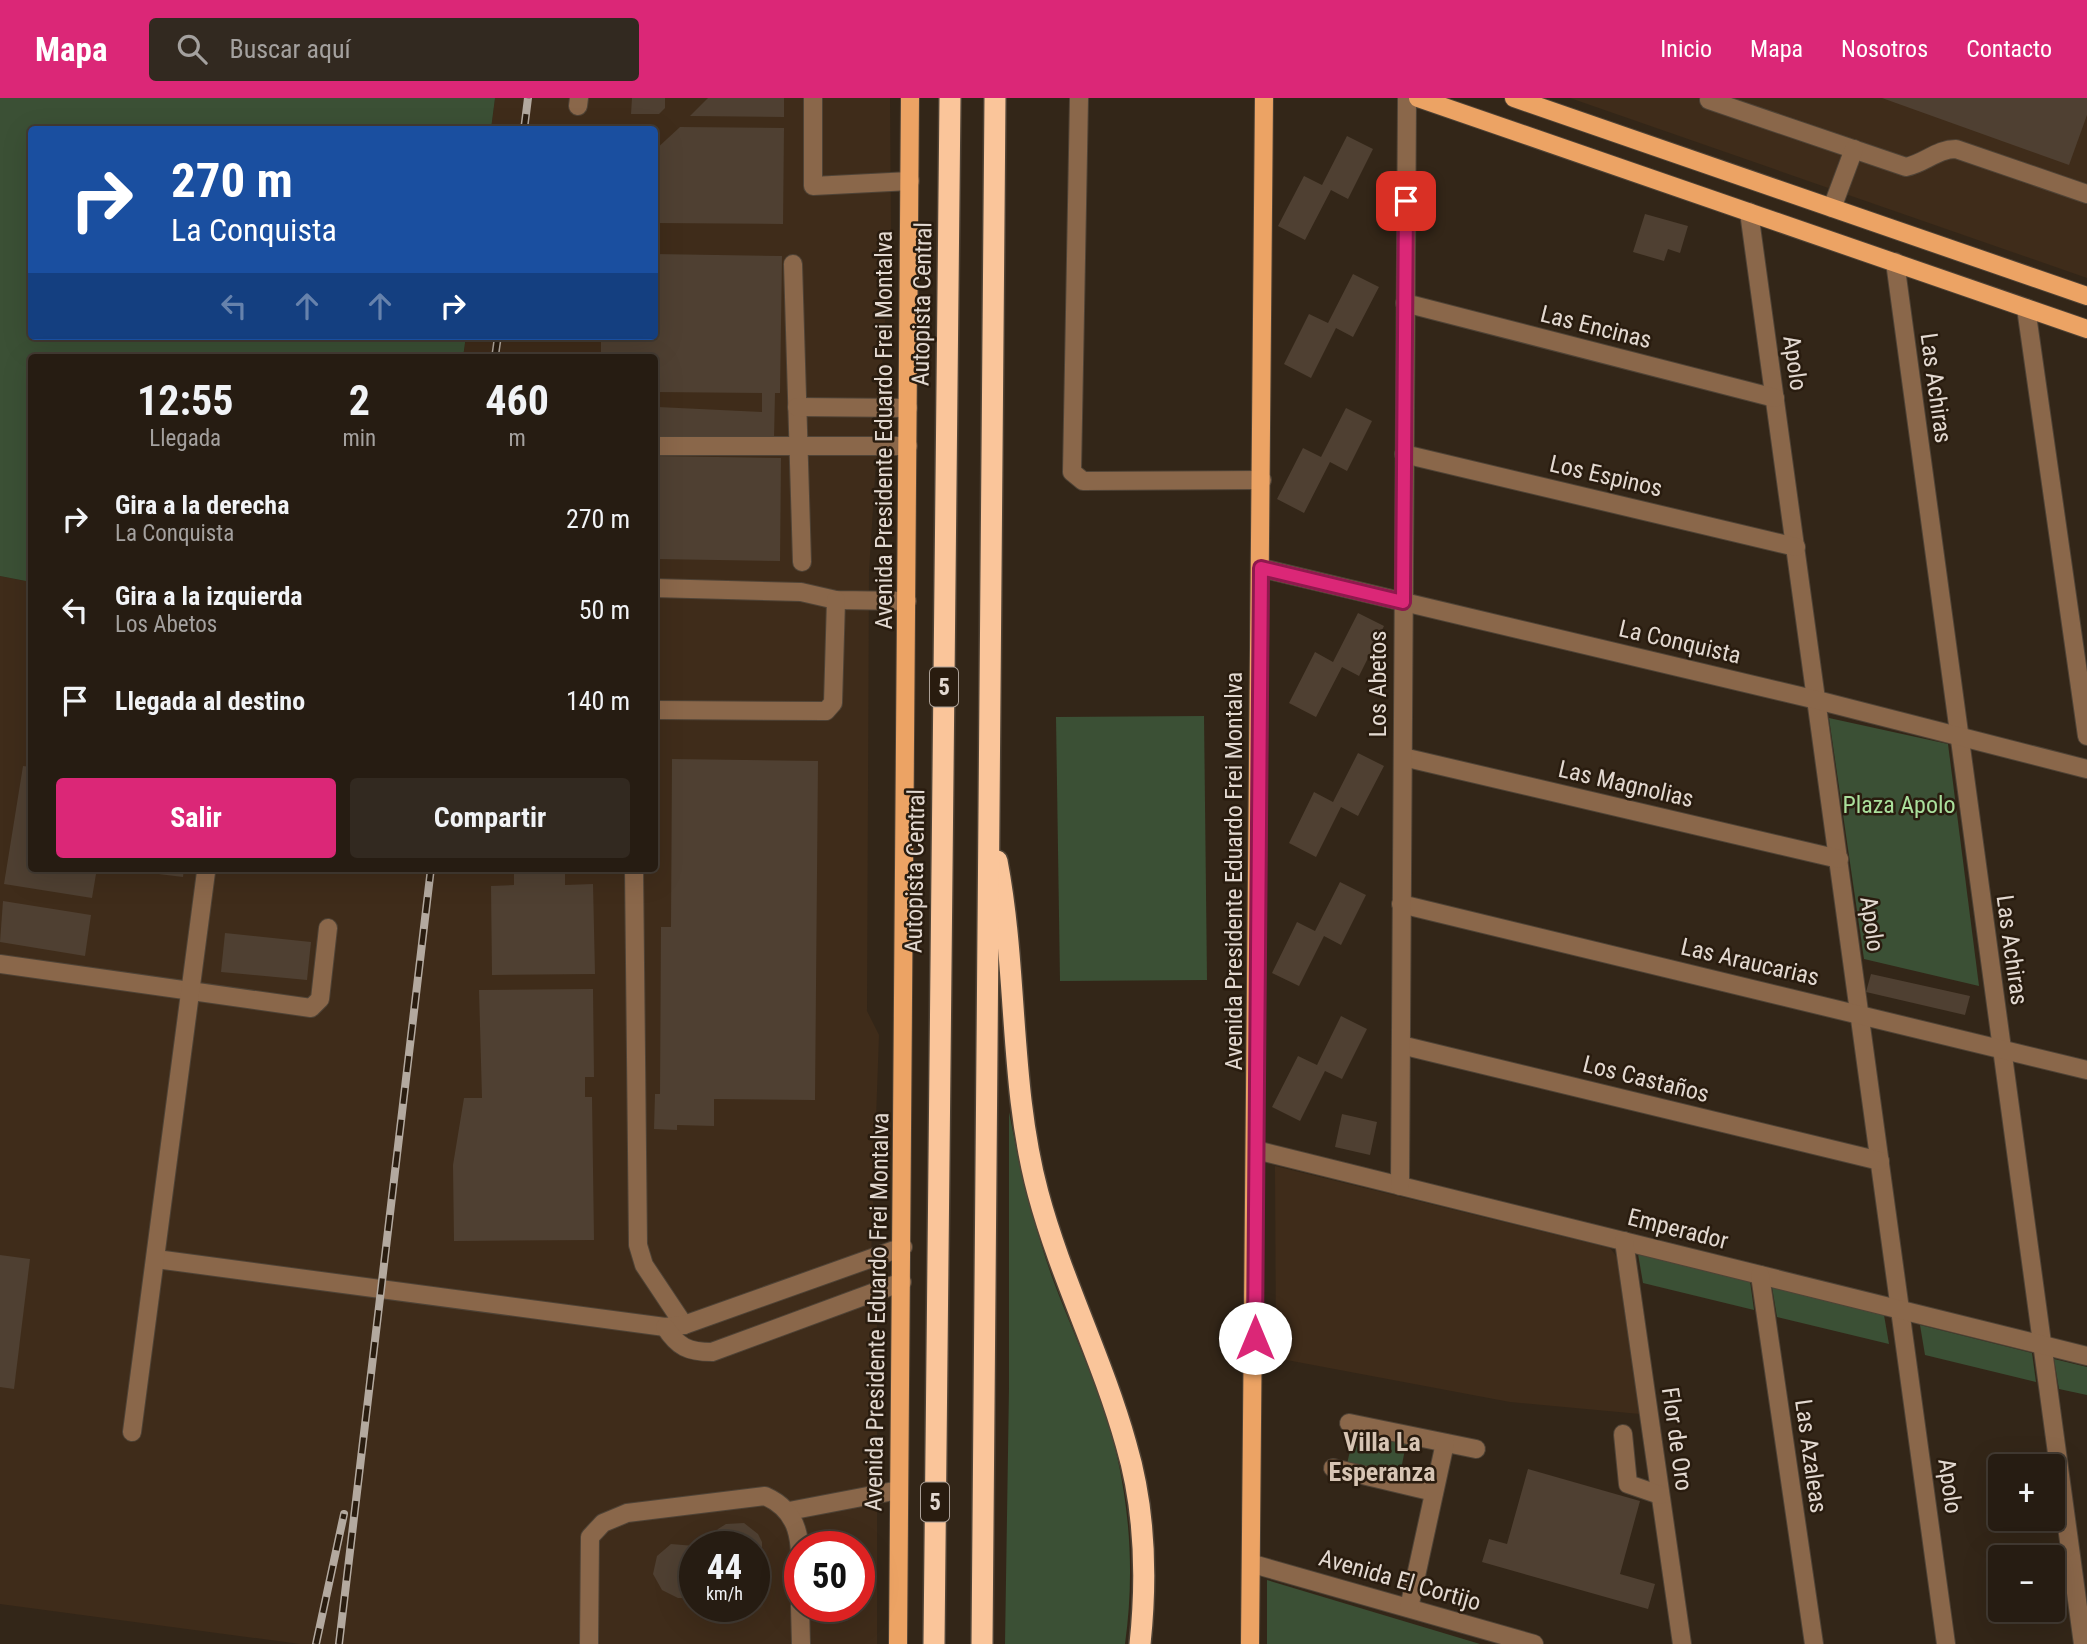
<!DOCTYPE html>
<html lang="es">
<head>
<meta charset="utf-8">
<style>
	body { margin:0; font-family:"Roboto Condensed",sans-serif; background:#322920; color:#f1f3f6; height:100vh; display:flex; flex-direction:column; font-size:26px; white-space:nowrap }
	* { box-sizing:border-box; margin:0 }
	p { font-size:23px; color:#a4a19f }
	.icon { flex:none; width:38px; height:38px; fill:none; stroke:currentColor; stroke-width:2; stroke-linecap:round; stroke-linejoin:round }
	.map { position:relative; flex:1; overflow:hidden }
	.sheet { position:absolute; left:28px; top:256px; width:630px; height:518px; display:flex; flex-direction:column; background:#261c12; border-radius:7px; box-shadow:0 7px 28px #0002,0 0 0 2px #423a32 }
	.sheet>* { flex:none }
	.top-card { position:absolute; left:28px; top:28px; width:630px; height:214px; border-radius:7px; box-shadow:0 7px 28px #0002,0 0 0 2px #423a32; background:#1a4fa0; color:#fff; overflow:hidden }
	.controls { position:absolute; left:1988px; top:1356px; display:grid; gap:14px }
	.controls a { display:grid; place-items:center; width:77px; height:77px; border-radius:7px; background:#261c12; box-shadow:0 7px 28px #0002,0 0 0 2px #423a32; font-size:35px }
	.speed { position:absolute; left:679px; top:1433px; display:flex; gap:14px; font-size:35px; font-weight:700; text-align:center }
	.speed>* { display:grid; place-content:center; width:91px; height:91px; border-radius:50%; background:#261c12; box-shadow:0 7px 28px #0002,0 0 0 2px #423a32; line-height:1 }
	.speed small { font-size:18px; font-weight:400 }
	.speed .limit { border:10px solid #d22; background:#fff; color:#111 }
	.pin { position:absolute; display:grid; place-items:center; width:60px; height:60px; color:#fff; margin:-30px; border-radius:14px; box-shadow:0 4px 10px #0006 }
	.me { position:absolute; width:77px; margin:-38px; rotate:0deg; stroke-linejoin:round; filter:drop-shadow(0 0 5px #0008) }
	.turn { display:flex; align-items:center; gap:24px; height:147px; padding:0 28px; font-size:32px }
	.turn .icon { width:91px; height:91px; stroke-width:2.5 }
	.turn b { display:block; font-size:49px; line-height:60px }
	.lanes { display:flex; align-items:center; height:66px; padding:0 28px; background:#0003; justify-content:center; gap:35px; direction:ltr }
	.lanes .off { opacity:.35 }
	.eta { display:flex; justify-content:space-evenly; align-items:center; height:119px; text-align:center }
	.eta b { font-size:42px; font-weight:700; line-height:49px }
	.action { display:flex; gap:14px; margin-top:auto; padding:14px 28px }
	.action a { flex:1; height:80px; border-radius:7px; background:#db2777; color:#fff; font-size:28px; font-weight:700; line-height:80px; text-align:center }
	.action a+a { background:#322920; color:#f1f3f6 }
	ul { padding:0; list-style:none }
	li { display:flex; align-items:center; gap:21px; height:91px; padding:0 28px }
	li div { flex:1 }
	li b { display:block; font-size:26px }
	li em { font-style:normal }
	header { display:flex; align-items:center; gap:42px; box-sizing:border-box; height:98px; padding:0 35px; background:#db2777; color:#fff }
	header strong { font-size:33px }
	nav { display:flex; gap:38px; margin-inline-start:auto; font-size:24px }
	.search { width:490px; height:63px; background:#322920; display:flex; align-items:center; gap:18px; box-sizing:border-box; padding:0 24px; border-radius:7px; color:#a4a19f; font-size:26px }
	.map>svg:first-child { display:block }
</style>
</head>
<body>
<header>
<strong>Mapa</strong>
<div class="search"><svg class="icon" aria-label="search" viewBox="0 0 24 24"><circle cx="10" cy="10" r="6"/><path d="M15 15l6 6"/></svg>Buscar aquí</div>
<nav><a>Inicio</a><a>Mapa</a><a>Nosotros</a><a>Contacto</a></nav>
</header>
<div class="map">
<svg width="2087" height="1546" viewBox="0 0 2087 1546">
	<rect width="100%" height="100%" fill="#332618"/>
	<!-- built -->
	<g fill="#3f2c1a" fill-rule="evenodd">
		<path d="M495,0H890L891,129L869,473L867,913L879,937L869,1218L877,1223V1546H300L0,1506V478L31,484L32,770H654V259H463L466,238H654V32L491,31ZM695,1449H754V1508H695ZM800,1449H859V1508H800Z"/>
		<path d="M1570,0H2087V180Z"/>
		<path d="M1275,1068L1610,1150L1617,1159L1640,1316L1510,1304L1276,1260Z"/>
	</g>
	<!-- green -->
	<g fill="#3b5035">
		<path d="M0,0H495L491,31L32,32V238H466L463,259H32L31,484L0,478Z"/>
		<path d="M1204,618L1207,882L1060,883L1056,619Z"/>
		<path d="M1829,620L1948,646L1979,888L1864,861Z"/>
		<path d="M1009,1014C1020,1070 1033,1125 1052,1179C1071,1231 1096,1282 1111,1334C1130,1403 1135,1475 1125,1546H1005L1009,1290Z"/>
		<path d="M1638,1156L1750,1183L1754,1212L1643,1185Z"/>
		<path d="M1772,1189L1884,1217L1889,1246L1777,1219Z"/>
		<path d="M1920,1227L2032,1255L2036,1284L1925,1257Z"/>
		<path d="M2054,1261L2087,1269V1297L2059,1291Z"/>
		<path d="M1354,1335L1406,1346L1400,1377L1347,1366Z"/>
		<path d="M1267,1482L1480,1546H1267Z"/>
	</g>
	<!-- building -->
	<g fill="#4f4032">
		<path d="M632,0H665V10L659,16H631Z"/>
		<path d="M708,0H784V19L690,18Z"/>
		<path d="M1882,0H2087V17L2069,67Z"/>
		<path d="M680,29L784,30L783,126L654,125V53Z"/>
		<path d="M1347,38L1373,51L1348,101L1331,92L1305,142L1278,128L1304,78L1322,87Z"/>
		<path d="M1645,116L1688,128L1680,155L1668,151L1664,163L1633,154Z"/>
		<path d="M654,156L782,158L780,295H775L774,341L658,344V309L762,314V295L654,294V259H601V238H654Z"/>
		<path d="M1353,176L1379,189L1353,239L1336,230L1311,280L1284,266L1309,216L1328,225Z"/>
		<path d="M1346,310L1372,323L1347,373L1330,364L1304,415L1277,401L1303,350L1321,359Z"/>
		<path d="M654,358L781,360L780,463L654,461Z"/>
		<path d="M1358,515L1384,528L1359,578L1342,569L1316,619L1289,605L1315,554L1333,564Z"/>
		<path d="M1358,655L1384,668L1358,718L1341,709L1316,759L1289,745L1314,694L1333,704Z"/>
		<path d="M672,661L818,663L815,1002L714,1001V1028L677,1027V1032L654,1031L655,996H660L661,829H671Z"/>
		<path d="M23,668L32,669V770H97L92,800L4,786Z"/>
		<path d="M134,770H184L183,779L134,773Z"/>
		<path d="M514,770H565V787L593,786L595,876L492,877L491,788L514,787Z"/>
		<path d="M1340,784L1366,797L1341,847L1324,838L1299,888L1272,875L1297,824L1315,833Z"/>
		<path d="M3,803L91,817L85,858L0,844Z"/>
		<path d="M225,835L311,844L307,882L221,874Z"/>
		<path d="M1871,876L1970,898L1965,917L1866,894Z"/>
		<path d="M593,891L594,979H585V999H592L594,1142L454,1143L453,1067L464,1000H482L479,892Z"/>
		<path d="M1341,918L1367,931L1342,981L1325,973L1300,1023L1272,1009L1298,958L1317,967Z"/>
		<path d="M1342,1016L1377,1024L1370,1057L1335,1049Z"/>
		<path d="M0,1157L30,1161L14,1291L0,1289Z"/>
		<path d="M1528,1371L1640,1403L1620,1476L1655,1486L1648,1511L1482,1464L1489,1441L1507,1446Z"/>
		<path d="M744,1425L758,1436L762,1444V1462L754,1473V1449H708L718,1431L726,1426Z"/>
		<path d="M671,1446L695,1448V1497L687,1500H678L662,1492L653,1476L657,1458Z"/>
	</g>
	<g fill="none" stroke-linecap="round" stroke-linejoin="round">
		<!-- minor casing -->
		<g stroke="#4f4336" stroke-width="20">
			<g id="minor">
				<path d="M813,0V88L910,83"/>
				<path d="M1079,0L1072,374L1083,383L1262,382"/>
				<path d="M1709,2L1906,69C1925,65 1937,51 1956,51L2087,96"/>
				<path d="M578,8L579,0"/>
				<path d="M1832,110L1854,51"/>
				<path d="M1749,114L1946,1546"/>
				<path d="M1895,164L2083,1546"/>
				<path d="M793,166L802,464"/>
				<path d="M1405,205L1775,300"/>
				<path d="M2026,210L2087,638"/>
				<path d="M797,309L908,310"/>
				<path d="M654,348H908"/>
				<path d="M1404,356L1796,449"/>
				<path d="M1261,470L1817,602L2087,671"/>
				<path d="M654,490L801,494L836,502L907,503"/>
				<path d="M654,612L826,613L833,605L836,502"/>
				<path d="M1403,659L1839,761"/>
				<path d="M634,770L638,1147L644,1167L684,1227"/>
				<path d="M1401,806L2087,972"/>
				<path d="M0,866L311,910L320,901L328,830"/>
				<path d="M1401,947L1880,1063"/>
				<path d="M1256,1052L2087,1258"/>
				<path d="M1400,1088L1407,0"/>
				<path d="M1624,1143L1682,1546"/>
				<path d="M156,1161L665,1229L684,1227L903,1149"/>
				<path d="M1760,1177L1814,1546"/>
				<path d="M665,1229C678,1249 688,1254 712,1254L902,1184"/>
				<path d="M1349,1325L1476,1351"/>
				<path d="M132,1334L206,774"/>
				<path d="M1623,1336L1628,1386L1660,1397"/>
				<path d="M1333,1370L1434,1394"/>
				<path d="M789,1413L899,1392"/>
				<path d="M1253,1466L1534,1546"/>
				<path d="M800,1508L801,1546"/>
				<path d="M1409,1510L1445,1345"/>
				<path d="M589,1546L590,1439L603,1425L627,1415L765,1398C808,1417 799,1456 800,1496"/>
			</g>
		</g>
		<!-- major casing -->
		<g stroke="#4f4336" stroke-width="20">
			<g id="major">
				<path d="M1418,0L2087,231"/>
				<path d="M1514,0L2087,198"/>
				<path d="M898,1546L910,0"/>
				<path d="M1250,1546L1264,0"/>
			</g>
		</g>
		<!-- highway casing -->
		<g stroke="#4f4336" stroke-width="24">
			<g id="highway">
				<path d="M997,763C1018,873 1009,987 1038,1095C1061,1181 1102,1260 1126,1346C1145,1410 1147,1480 1140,1546"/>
				<path d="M934,1546L950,0"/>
				<path d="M982,1546L995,0"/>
			</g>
		</g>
		<!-- minor -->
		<use href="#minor" stroke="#8a674a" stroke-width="18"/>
		<!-- major -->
		<use href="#major" stroke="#eca364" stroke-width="18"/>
		<!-- highway -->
		<use href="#highway" stroke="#fac59a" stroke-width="21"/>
		<!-- rail casing -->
		<g stroke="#b3a99f" stroke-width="8">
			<g id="rail">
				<path d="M524,32L528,0"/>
				<path d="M495,259L498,238"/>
				<path d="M316,1546L344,1416"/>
				<path d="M339,1546L431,770"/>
			</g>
		</g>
		<!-- rail -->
		<use href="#rail" stroke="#291c0f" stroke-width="5" stroke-dasharray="16" stroke-linecap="butt"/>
	</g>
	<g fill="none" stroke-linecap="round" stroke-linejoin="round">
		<!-- route casing -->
		<g stroke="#8e194d" stroke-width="18">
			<path id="route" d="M1255,1240L1261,470L1403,504L1406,103"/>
		</g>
		<!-- route -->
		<use href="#route" stroke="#db2777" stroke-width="12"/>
	</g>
	<g text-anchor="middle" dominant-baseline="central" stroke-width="5" stroke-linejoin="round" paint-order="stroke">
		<!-- shield labels -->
		<g fill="#291c0f" stroke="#aba097" stroke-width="2">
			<rect x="930" y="569.5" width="28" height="39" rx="5"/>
			<rect x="921" y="1384.5" width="28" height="39" rx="5"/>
		</g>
		<g font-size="23" font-weight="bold" fill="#e3d9d1">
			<text x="944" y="589">5</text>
			<text x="935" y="1404">5</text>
		</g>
		<!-- street labels -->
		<g font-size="24" fill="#e3d9d1" stroke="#291c0f">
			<text transform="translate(922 206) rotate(-89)">Autopista Central</text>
			<text transform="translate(1596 229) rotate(14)">Las Encinas</text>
			<text transform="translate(1795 265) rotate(82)">Apolo</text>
			<text transform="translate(1936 290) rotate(82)">Las Achiras</text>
			<text transform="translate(884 332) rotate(-90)">Avenida Presidente Eduardo Frei Montalva</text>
			<text transform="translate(1606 378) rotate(13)">Los Espinos</text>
			<text transform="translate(1680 544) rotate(13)">La Conquista</text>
			<text transform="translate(1378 586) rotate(-90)">Los Abetos</text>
			<text transform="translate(1626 686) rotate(13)">Las Magnolias</text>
			<text transform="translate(915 773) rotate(-89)">Autopista Central</text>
			<text transform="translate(1234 773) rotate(-90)">Avenida Presidente Eduardo Frei Montalva</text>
			<text transform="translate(1872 826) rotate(82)">Apolo</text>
			<text transform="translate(2012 852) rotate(82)">Las Achiras</text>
			<text transform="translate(1750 864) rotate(13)">Las Araucarias</text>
			<text transform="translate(1646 981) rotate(14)">Los Castaños</text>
			<text transform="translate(1678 1131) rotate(14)">Emperador</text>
			<text transform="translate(877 1214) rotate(-89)">Avenida Presidente Eduardo Frei Montalva</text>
			<text transform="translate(1677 1341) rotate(82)">Flor de Oro</text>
			<text transform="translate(1811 1358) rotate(82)">Las Azaleas</text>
			<text transform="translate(1950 1388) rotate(82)">Apolo</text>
			<text transform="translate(1400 1482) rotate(16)">Avenida El Cortijo</text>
		</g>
		<!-- park labels -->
		<g font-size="24" fill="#aae09c" stroke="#291c0f">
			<text x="1899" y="707">Plaza Apolo</text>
		</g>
		<!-- neighbourhood labels -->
		<g font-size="26" font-weight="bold" fill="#d7c5b4" stroke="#291c0f">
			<text x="1382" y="1344">Villa La<tspan x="1382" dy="30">Esperanza</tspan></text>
		</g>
	</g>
</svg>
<div class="controls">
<a>+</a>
<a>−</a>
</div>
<div class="speed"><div>44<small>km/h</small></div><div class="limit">50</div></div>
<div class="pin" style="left:1406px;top:103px;background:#d93025"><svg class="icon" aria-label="arrive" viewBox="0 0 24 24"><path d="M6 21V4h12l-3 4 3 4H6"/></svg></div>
<svg class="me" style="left:1255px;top:1240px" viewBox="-20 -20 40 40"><circle r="19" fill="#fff"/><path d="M0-13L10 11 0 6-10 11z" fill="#db2777"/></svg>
<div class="top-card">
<div class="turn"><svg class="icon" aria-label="right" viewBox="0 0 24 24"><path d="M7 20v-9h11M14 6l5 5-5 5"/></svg><div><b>270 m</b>La Conquista</div></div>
<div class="lanes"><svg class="icon off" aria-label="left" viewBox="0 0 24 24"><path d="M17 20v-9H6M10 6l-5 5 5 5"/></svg><svg class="icon off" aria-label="ahead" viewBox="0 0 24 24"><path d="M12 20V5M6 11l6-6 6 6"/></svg><svg class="icon off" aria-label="ahead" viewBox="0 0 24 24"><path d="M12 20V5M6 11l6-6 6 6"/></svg><svg class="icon" aria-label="right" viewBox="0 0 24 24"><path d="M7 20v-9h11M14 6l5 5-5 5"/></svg></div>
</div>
<section class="sheet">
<div class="eta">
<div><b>12:55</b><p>Llegada</p></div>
<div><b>2</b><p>min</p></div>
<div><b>460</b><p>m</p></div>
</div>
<ul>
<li><svg class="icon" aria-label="right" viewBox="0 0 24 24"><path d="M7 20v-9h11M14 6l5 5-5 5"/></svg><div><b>Gira a la derecha</b><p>La Conquista</p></div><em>270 m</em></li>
<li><svg class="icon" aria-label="left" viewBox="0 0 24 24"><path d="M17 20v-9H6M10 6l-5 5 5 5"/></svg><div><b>Gira a la izquierda</b><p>Los Abetos</p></div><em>50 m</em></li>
<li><svg class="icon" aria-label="arrive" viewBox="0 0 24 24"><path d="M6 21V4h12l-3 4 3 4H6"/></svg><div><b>Llegada al destino</b></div><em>140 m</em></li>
</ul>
<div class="action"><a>Salir</a><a>Compartir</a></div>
</section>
</div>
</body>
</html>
